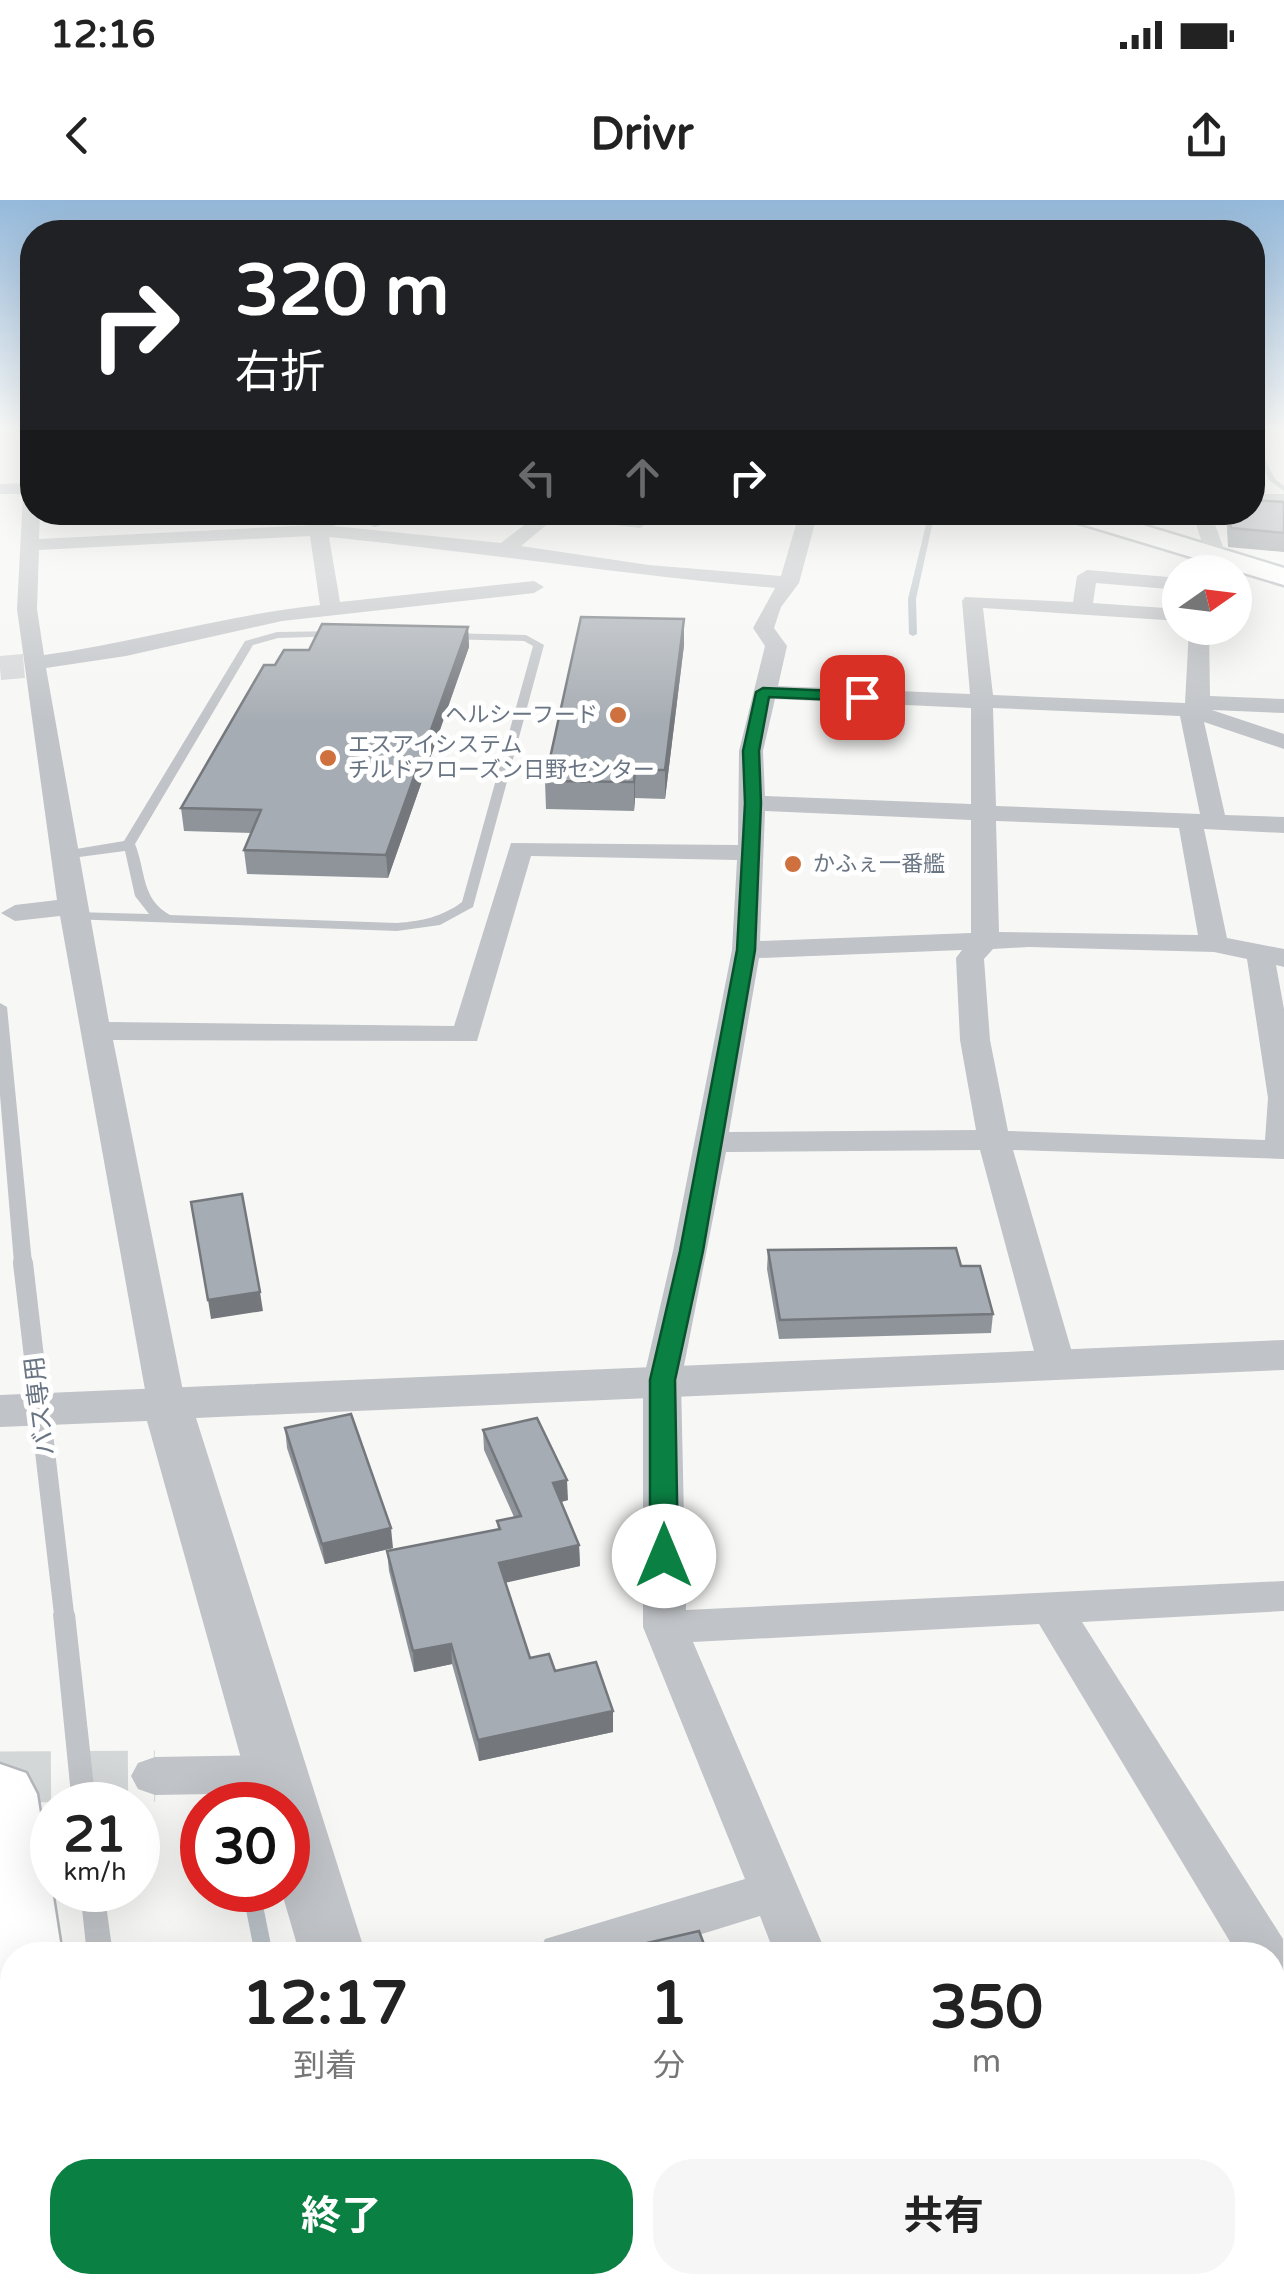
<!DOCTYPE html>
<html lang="ja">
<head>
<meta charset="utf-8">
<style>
	body { margin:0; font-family:"Varela Round","Noto Sans JP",sans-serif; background:#f6f6f6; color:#222; height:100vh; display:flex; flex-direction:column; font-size:38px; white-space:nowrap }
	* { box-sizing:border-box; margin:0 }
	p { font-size:32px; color:#767676 }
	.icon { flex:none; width:55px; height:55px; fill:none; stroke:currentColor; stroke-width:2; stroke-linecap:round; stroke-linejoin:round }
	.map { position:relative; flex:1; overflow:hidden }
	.sheet { position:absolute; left:0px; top:1742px; width:1285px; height:352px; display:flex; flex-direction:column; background:#fff; border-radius:40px 40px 0 0; box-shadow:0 10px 40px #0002 }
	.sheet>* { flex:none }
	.banner { position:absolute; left:20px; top:20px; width:1245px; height:305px; border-radius:40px; box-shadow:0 10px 40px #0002; background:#202124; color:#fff; overflow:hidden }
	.needle { width:65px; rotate:76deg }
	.tools { position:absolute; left:1162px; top:355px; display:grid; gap:20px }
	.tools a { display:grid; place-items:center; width:90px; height:90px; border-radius:50%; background:#fff; box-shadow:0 10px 40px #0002; font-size:50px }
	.speed { position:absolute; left:30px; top:1582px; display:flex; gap:20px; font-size:50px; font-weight:700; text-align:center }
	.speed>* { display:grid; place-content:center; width:130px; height:130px; border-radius:50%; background:#fff; box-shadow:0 10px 40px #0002; line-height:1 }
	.speed small { font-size:25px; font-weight:400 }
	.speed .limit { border:15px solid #d22; background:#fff; color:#111 }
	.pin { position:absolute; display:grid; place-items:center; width:85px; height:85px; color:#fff; margin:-42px; border-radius:20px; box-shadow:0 5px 15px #0006 }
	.me { position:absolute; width:110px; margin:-55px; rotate:0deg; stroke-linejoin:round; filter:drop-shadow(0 0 8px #0008) }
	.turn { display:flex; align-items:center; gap:35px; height:210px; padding:0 50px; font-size:45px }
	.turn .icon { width:130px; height:130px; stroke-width:2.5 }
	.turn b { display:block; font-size:70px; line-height:85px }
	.lanes { display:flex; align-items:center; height:95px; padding:0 50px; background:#0003; justify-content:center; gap:50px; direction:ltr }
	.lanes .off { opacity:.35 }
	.eta { display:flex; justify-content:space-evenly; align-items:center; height:170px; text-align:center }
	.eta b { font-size:60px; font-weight:700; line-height:70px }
	.action { display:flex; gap:20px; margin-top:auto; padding:20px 50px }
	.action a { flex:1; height:115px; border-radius:40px; background:#0b8043; color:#fff; font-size:40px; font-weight:700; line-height:115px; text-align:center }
	.action a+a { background:#f6f6f6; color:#222 }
	.status { display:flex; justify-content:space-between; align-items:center; height:70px; padding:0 50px; background:#fff; direction:ltr }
	.status svg { height:28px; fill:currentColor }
	header { display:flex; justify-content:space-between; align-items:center; height:130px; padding:0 50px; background:#fff; font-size:45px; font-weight:700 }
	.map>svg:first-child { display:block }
</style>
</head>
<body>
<div class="status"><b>12:16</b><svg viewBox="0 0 49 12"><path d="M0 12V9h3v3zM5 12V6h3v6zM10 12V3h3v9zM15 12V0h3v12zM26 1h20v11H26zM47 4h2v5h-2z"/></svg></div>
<header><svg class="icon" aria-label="back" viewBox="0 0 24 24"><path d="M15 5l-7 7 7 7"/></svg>Drivr<svg class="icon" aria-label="share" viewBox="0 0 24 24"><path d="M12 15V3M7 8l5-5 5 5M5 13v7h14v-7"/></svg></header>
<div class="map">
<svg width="1284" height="2094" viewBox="0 0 1284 2094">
	<rect width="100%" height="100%" fill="#f7f8f5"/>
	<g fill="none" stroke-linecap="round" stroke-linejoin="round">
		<!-- stream -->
		<g fill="#b9c1c7" fill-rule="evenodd">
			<path d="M1252,232L1275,279L1284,286V291L1269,280L1252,242Z"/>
			<path d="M411,312H423L375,327L370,326Z"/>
			<path d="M929,312H935L916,399L917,434L913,436L909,434L908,399Z"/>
			<path d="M242,1690H260L273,1755H255Z"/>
			<path d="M345,2082H366L369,2094H347Z"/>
		</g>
		<!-- minor-tunnel-far1 -->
		<path stroke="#d4d7d8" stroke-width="24" stroke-dasharray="24 12" stroke-linecap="butt" d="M0,468L35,465"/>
		<!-- minor-tunnel -->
		<path stroke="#d4d7d8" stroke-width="51" stroke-dasharray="51 26" stroke-linecap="butt" d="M0,1577L155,1576"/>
		<!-- secondary casing -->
		<g stroke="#b5b8bd" stroke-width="5">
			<path id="secondary" d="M1058,312H1100L1284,368V385L1062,318Z"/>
		</g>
		<!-- motorway casing -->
		<g stroke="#b3b6ba" stroke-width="5">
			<g id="motorway">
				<path d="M0,1564L26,1573L37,1594L62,1755H12V1786L0,1782Z"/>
				<path d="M21,2082H113L115,2094H23Z"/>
			</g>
		</g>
		<!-- service -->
		<g fill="#c0c3c7" fill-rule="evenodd">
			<path d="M547,312L640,322L645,325L640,328L551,317Z"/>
			<path d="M339,431L344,434L343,436L278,438L253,445L135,644C146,671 141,699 170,715L397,723C422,721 442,717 462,702L533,446L524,441L445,439L440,436L445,433L526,435L544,445L473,707L440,725L397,731L69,719V713L74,712L149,714L135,696L125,651L64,659L57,655L64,651L124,641L245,441L277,432Z"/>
			<path d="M0,803L7,807L32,1063L23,1068L14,1063L0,895Z"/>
			<path d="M64,1406L72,1408L75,1414L96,1605H72L53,1414L56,1408Z"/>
			<path d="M80,1690H104L113,1755H87Z"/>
			<path d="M124,2082H154L155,2094H125Z"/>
		</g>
		<!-- minor -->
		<g fill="#c0c3c7" fill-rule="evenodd">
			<path d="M32,277V312H40L39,339L313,325L327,312H341L343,316L334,326L501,343L541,312H562L521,346L649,365L781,376L797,321L730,318L721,313L818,312L799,383L781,407L774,428L787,446L778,486L970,494L962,401L965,397L1073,402L1077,376L1087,370L1180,378V390L1096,383L1093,403L1180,409V421L983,408L993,495L1185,503L1189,428H1209L1210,496L1284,499V513L1212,510L1284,534V549L1204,522L1225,615L1284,617V633L1204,629L1227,738L1284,749V767L1276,765L1284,809V959L1013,950L1076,1166L1070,1174L1057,1178L1044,1174L1038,1166L980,950L726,952L681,1181L686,1410L1284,1381V1411L1082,1422L1283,1739V1771L1272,1774V1755H1238L1039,1424L693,1442L827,1755H775L760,1716L634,1755H537L545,1739L745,1679L643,1427V1181L673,1051L732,750L737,660L531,656L477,841L113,840L185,1201L180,1210L166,1213L152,1210L147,1201L60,716L15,721L1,713L15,705L57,700L17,409L23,294H0V284L23,283ZM310,336L320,405C227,415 137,442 44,455L37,409L39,350ZM329,337C478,352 626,375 775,388L753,428L765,446L739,551L738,645L511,643L454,826L109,822L46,468L126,456L282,421L534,393L544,387L534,381L340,402ZM775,499L971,508V604L765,596L763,551ZM993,508L1180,516L1200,614L996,606ZM765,611L971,620V733L760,741ZM996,621L1179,628L1198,735L999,732ZM1029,747L1214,752L1247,759L1268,898L1265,940L1008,931L990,840L984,759L993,749ZM962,750L956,758L960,840L976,930L729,932L759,758Z"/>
			<rect x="1252" y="294" width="32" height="10"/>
			<path d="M1199,312H1220L1213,319L1226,355L1221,372H1202L1206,355L1194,318Z"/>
			<path d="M276,1555L293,1561L300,1574L293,1587L276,1593L155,1595L138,1589L131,1576L138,1563L155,1557Z"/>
			<path d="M907,2082H966L970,2094H912Z"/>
		</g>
		<!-- tertiary -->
		<g fill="#c0c3c7" fill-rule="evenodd">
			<path d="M1284,1140V1170L196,1218L366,1755H300L281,1690H288V1605H254L147,1221L0,1227V1195Z"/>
			<path d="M390,2082H465L469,2094H393Z"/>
		</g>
		<!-- secondary -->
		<use href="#secondary" fill="#fff" fill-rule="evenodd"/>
		<!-- motorway -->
		<use href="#motorway" fill="#fff" fill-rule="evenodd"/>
		<!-- service-bridge -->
		<path stroke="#c0c3c7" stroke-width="20" d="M23,1063L64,1414"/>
	</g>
	<!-- wall -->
	<g fill="#8f949a">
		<path d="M1284,302V352L1228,347L1226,312H1252Z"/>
		<path d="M684,419V445L665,599L635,598L634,611L546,609L545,581Z"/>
		<path d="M468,427L469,447L388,678L247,674L244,650L252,633L184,631L181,608L275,465L309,450Z"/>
		<path d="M768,1050L961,1066L993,1114L991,1133L779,1139L767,1069Z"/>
		<path d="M285,1228L393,1348L325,1364L287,1248Z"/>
		<path d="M483,1230L568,1300L561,1302L579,1345L580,1366L506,1382L530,1458L555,1471L613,1532L479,1561L452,1464L414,1472L389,1371L387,1351L498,1329L497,1321L514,1317L484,1250Z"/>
	</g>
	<!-- shaded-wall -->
	<g fill="#74787d">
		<path d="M684,419V445L665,599V570Z"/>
		<path d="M468,427L469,447L388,678L386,655Z"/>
		<path d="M635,570V598L634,611V582Z"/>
		<path d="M260,1092L263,1111L211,1119L208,1100Z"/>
		<path d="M567,1280L568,1300L554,1304L553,1283Z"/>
		<path d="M391,1328L393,1348L325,1364L322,1344Z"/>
		<path d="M579,1345L580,1366L500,1384L499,1363Z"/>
		<path d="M451,1444L452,1464L414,1472L413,1451Z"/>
		<path d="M613,1511V1532L479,1561L478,1540Z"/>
	</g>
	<!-- building -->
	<g fill="#a6acb3" stroke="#74787d" stroke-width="2.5">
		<path d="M1252,300L1284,302V333L1231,328L1229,312H1252Z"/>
		<path d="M581,417L684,419L665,570H635L634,582L545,581Z"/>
		<path d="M322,424L468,427L386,655L244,650L261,610L181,608L264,465H275L284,450H309Z"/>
		<path d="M242,994L260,1092L208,1100L191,1002Z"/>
		<path d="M956,1048L961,1066H980L993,1114L780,1120L768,1050Z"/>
		<path d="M351,1214L391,1328L322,1344L285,1228Z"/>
		<path d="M537,1218L567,1280L553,1283L579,1345L499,1363L530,1458L549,1454L555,1471L596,1462L613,1511L478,1540L451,1444L413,1451L387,1351L500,1329L497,1321L521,1316L483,1230Z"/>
		<path d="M699,1731L708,1755H614L613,1751Z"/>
		<path d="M665,2082H705L708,2094H624Z"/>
	</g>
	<!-- sky -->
	<linearGradient id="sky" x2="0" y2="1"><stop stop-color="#95b9db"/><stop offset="0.44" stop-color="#fbfcfa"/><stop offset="1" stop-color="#fbfcfa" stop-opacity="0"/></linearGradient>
	<rect width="1284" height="524" fill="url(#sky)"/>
	<!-- route -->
	<path fill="#0b8043" stroke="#07532c" stroke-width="2.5" d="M763,488L862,492L870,497L862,501L769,497L759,551L761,603L755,750L703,1051L675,1180L678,1356L674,1363H654L650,1356V1180L680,1051L737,750L745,603L743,551L756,492Z"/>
	<!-- markers -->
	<g fill="#cf713e" stroke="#fff" stroke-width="4">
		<circle cx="618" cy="515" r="10"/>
		<circle cx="328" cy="558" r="10"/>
		<circle cx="793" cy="664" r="10"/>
	</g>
	<g text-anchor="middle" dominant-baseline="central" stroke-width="10" stroke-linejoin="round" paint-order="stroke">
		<!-- far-poi labels -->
		<g font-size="22" fill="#6a7583" stroke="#fff" text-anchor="start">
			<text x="598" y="515" text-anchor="end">ヘルシーフード</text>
			<text x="348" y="545">エスアイシステム<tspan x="348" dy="25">チルドフローズン日野センター</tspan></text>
			<text x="813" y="664">かふぇ一番艦</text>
		</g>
		<!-- street labels -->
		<g font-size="25" fill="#6a7583" stroke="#fff">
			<text transform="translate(40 1206) rotate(-97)">バス専用</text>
		</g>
	</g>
</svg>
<div class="tools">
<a><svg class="needle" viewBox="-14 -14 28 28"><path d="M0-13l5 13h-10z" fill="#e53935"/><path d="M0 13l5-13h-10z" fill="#767676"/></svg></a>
</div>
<div class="speed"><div>21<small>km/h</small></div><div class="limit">30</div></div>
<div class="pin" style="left:862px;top:497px;background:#d93025"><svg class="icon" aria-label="arrive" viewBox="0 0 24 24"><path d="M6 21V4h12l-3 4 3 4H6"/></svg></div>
<svg class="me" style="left:664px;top:1356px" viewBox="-20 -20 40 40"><circle r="19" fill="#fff"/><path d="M0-13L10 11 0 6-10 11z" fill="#0b8043"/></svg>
<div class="banner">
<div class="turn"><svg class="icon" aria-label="right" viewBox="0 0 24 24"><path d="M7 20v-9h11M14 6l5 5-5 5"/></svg><div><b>320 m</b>右折</div></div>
<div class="lanes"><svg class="icon off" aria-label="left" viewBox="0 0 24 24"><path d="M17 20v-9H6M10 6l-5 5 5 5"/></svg><svg class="icon off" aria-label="ahead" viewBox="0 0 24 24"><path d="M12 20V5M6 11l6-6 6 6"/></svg><svg class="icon" aria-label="right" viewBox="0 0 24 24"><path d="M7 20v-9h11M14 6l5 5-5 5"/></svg></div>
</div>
<section class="sheet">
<div class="eta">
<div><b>12:17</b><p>到着</p></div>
<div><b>1</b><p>分</p></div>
<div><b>350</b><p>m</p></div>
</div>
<div class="action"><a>終了</a><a>共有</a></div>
</section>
</div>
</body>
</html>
